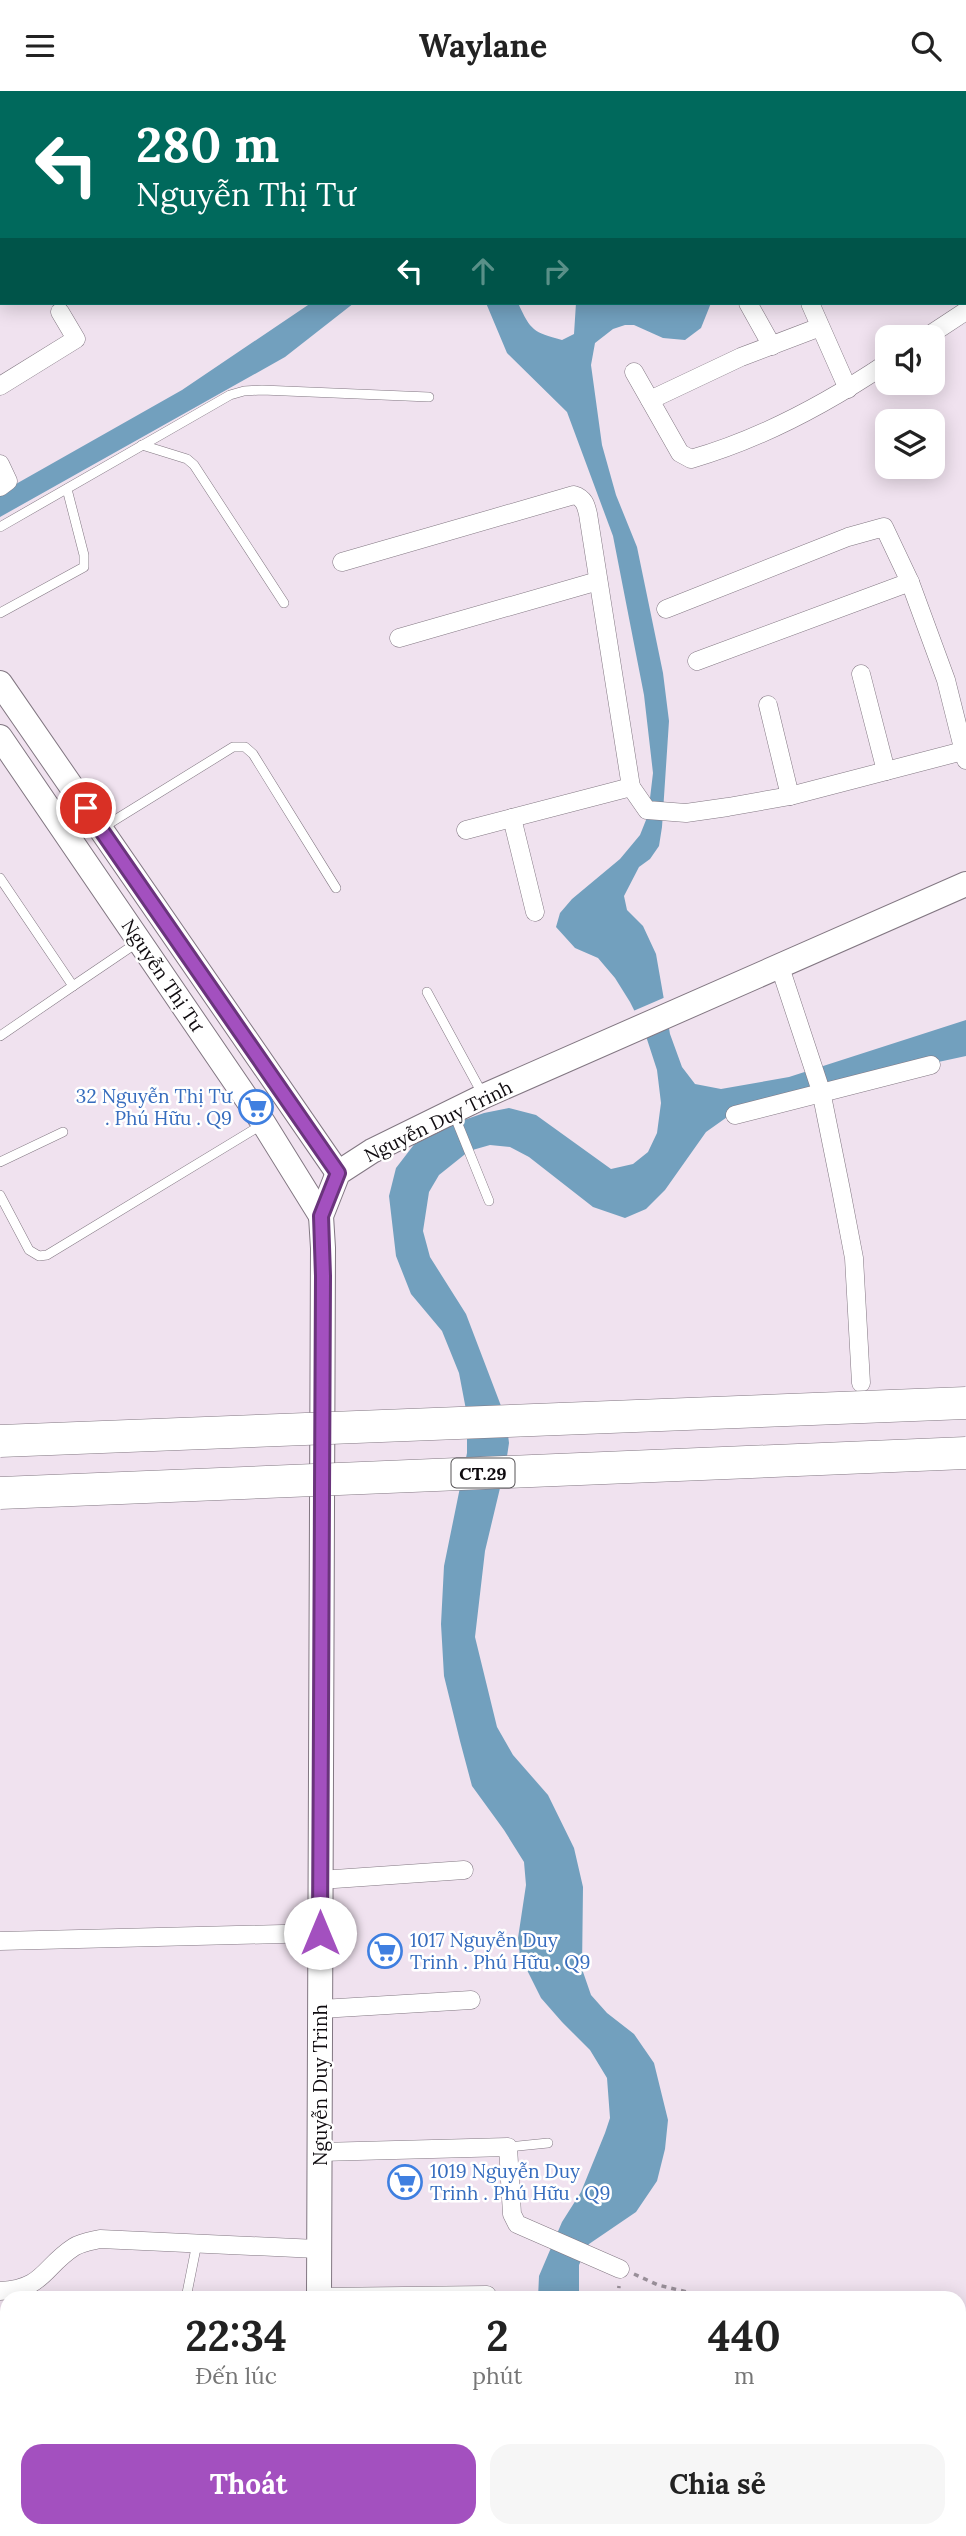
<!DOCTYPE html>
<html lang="vi">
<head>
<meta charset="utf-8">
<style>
	body { margin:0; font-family:Lora,serif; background:#f6f6f6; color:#222; height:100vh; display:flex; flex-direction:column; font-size:26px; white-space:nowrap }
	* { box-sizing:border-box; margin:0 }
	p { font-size:23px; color:#767676 }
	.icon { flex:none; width:38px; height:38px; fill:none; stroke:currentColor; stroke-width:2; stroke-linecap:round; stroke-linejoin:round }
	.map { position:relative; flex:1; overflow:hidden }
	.sheet { position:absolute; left:0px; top:2200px; width:966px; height:247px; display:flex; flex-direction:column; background:#fff; border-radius:21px 21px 0 0; box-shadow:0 4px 18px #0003 }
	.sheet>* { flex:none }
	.top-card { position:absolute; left:0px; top:0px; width:966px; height:214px; box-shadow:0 4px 18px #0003; background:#00695c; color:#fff; overflow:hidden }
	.fabs { position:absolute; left:875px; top:234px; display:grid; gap:14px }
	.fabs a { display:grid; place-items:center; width:70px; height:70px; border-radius:14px; background:#fff; box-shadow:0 4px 18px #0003; font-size:35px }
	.pin { position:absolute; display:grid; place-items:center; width:60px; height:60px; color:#fff; margin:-30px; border:4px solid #fff; border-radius:50%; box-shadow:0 2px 7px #0007 }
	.me { position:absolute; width:77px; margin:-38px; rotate:0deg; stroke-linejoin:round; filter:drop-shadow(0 0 5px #0008) }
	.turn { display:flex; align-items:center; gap:24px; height:147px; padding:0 21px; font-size:32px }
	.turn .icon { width:91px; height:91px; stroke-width:2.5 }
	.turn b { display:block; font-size:49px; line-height:60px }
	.lanes { display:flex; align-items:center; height:66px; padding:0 21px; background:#0003; justify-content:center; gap:35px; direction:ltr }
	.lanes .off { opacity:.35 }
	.eta { display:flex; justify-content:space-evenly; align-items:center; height:119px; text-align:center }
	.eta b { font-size:42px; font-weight:700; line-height:49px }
	.action { display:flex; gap:14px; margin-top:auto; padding:14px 21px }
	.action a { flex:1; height:80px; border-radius:21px; background:#a350bf; color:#fff; font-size:28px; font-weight:700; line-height:80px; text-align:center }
	.action a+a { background:#f6f6f6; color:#222 }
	header { display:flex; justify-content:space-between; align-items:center; height:91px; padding:0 21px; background:#fff; font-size:32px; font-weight:700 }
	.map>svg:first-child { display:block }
</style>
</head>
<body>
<header><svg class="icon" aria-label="menu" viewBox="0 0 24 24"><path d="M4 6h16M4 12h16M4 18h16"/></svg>Waylane<svg class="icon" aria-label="search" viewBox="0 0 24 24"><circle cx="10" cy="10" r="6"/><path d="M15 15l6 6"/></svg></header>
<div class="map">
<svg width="966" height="2445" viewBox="0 0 966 2445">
	<rect width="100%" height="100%" fill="#f0e2ef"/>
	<!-- water -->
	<g fill="#72a0be">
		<path d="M311,212H354L285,266L0,426V402L182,299Z"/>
		<path d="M486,212H518C531,240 533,241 562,249L574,243L576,212H711L701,237L685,249L663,247L634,234H625L613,238L595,252L591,274L602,354L616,404L637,456L663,582L669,630L662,736L659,755L650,768L639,776L624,805L627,819L643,835L656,863L670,943L682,976L695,993L721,998L789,986L966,929V965L892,981L730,1024L706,1041L665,1099L646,1118L625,1127L593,1116L529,1066L510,1056L490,1054L469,1060L439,1084L429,1101L423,1140L430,1166L466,1223L506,1328L509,1352L506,1372L485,1460L475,1546L497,1636L513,1664L548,1704L574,1757L583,1796L582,1878L591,1904L607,1922L634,1943L654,1972L668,2029L665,2058L657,2090L636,2121L589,2153L579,2174V2207H538L539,2185L562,2131L581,2101L605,2042L610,2027L607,1987L590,1959L562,1931L541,1907L520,1865L518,1847L526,1794L524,1771L504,1739L472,1695L460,1650L444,1585L441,1533L444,1475L467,1362V1324L459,1282L442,1240L411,1203L396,1165L389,1105L396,1077L416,1051L444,1036L484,1022L509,1017L536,1024L611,1078L633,1073L648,1061L657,1042L661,1012L657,979L644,939L630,911L615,887L598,867L575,857L556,836L560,822L572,808L620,768L640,744L648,724L653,682L644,604L613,445L567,321L507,262Z"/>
		<path d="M0,2280L7,2286V2440H157L166,2445H0Z"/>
		<path d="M966,2382V2421L959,2422V2383Z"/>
		<path d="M552,2440H723L705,2445H543Z"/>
	</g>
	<!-- pier -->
	<path fill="#f0e2ef" d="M668,905L671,928L641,942L631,921Z"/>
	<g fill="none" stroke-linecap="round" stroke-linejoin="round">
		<!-- lane casing -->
		<g stroke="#827782" stroke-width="10">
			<g id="lane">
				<path d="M196,0L197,2"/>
				<path d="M142,354L187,368L194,374L284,512"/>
				<path d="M0,436L230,304L244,300L262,299L429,306"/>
				<path d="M0,522L84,476V464L67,398"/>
				<path d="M102,737L233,656H245L253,663L336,797"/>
				<path d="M0,787L73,895L0,945"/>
				<path d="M73,895L138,851"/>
				<path d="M427,901L483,1004"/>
				<path d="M453,1021L489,1110"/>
				<path d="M0,1071L63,1041"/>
				<path d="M0,1104L29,1159L39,1165L47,1164L263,1033"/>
				<path d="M508,2056L548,2052"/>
				<path d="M186,2207L197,2152"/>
			</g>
		</g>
		<!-- street casing -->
		<g stroke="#827782" stroke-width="19">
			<g id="street">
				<path d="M341,0L342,2"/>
				<path d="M355,2L357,0"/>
				<path d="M748,212L772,255"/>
				<path d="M810,212L848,298"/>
				<path d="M925,247L966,220"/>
				<path d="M634,281L680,362L691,368C761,348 826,313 887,272"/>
				<path d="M0,295L76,248L60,221"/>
				<path d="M650,309L741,266L820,236"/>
				<path d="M0,373L8,390L0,396"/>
				<path d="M342,471L574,404C584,407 586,414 588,423L631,696"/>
				<path d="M666,518L848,446L884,436L910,491L946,589L966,669"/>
				<path d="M399,547L598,490"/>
				<path d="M697,570L910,491"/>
				<path d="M861,583L886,680"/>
				<path d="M768,614L790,705"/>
				<path d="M512,727L535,821"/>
				<path d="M466,739L631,696L647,719L686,722L728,716L790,705L963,660"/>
				<path d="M780,876L821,1000L841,1099L854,1167L861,1292"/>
				<path d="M735,1024L931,974"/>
				<path d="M320,1789L464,1779"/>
				<path d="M0,1850L320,1842"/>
				<path d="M321,1918L471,1909"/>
				<path d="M320,2061L508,2056L512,2123L517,2133L620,2178"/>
				<path d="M0,2200C44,2198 43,2176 74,2156C82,2151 91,2150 100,2148L317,2158"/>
				<path d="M319,2206L487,2204"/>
				<path d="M493,2440L494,2445"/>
			</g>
		</g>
		<!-- secondary casing -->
		<g stroke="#827782" stroke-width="26">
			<g id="secondary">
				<path d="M19,2L20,0"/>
				<path d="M0,28L2,26"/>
				<path d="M0,592L338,1082"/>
				<path d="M0,646L264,1033L321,1125"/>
				<path d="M319,2207L323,1157L321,1125L338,1082L372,1060L484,1005L966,793"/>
				<path d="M304,2445L305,2440"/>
			</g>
		</g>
		<!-- path -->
		<g stroke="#9a909a" stroke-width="3.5" stroke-dasharray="5 5" stroke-linecap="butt">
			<path d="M634,2183L658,2194L712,2207"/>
			<path d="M618,2207L619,2195"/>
		</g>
		<!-- lane -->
		<use href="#lane" stroke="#fff" stroke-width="9"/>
		<!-- street -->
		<use href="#street" stroke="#fff" stroke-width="18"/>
		<!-- secondary -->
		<use href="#secondary" stroke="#fff" stroke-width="24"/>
		<!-- highway-bridge casing -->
		<g stroke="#827782" stroke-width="33" stroke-linecap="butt">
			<g id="highway-bridge">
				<path d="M0,1350L966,1312"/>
				<path d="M0,1402L966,1362"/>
			</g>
		</g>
		<!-- highway-bridge -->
		<use href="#highway-bridge" stroke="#fff" stroke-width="32"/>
	</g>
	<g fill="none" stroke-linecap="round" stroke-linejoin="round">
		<!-- route casing -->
		<g stroke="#6a347c" stroke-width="18">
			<path id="route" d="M86,717L338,1082L321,1125L323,1185L320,1842"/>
		</g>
		<!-- route -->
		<use href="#route" stroke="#a350bf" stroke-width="12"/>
	</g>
	<!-- icons -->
	<defs>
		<g id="supermarket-ring" transform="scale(1.75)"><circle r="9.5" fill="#fff" stroke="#3f7fe0" stroke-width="1.5"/><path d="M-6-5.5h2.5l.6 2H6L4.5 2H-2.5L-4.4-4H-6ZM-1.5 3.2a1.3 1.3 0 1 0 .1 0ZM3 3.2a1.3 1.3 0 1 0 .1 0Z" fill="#3f7fe0"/></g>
	</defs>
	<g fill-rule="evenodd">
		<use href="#supermarket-ring" x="256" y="1016"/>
		<use href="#supermarket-ring" x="385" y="1860"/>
		<use href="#supermarket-ring" x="405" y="2091"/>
	</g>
	<g text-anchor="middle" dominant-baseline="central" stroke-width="5" stroke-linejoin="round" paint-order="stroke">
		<!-- shield labels -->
		<rect fill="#fff" stroke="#575457" stroke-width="2" x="451.5" y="1367.5" width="63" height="29" rx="5"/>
		<g font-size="18" font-weight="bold" fill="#0f0b0f">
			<text x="483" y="1382">CT.29</text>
		</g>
		<!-- street labels -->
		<g font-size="19" fill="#0f0b0f" stroke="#fff">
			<text transform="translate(163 884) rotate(56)">Nguyễn Thị Tư</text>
			<text transform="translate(438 1030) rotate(-26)">Nguyễn Duy Trinh</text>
			<text transform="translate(320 1994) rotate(-90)">Nguyễn Duy Trinh</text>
		</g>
		<!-- shop labels -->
		<g font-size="19" fill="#366cbe" stroke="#fff" text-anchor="start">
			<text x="232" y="1005" text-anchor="end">32 Nguyễn Thị Tư<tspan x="232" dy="22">. Phú Hữu . Q9</tspan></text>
			<text x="410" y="1849">1017 Nguyễn Duy<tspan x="410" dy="22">Trinh . Phú Hữu . Q9</tspan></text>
			<text x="430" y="2080">1019 Nguyễn Duy<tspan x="430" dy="22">Trinh . Phú Hữu . Q9</tspan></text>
		</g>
	</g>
</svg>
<div class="fabs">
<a><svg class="icon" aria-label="sound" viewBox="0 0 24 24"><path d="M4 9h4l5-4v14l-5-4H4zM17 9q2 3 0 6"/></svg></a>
<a><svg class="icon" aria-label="layers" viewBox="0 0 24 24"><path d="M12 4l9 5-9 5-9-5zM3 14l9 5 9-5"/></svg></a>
</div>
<div class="pin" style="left:86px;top:717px;background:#d93025"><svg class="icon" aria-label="arrive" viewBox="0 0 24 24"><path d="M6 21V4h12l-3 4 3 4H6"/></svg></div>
<svg class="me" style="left:320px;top:1842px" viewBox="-20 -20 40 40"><circle r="19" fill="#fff"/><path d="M0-13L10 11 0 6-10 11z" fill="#a350bf"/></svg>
<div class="top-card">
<div class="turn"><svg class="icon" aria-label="left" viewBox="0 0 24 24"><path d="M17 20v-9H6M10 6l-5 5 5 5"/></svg><div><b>280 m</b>Nguyễn Thị Tư</div></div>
<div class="lanes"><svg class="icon" aria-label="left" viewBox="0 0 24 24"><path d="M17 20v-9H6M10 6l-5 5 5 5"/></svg><svg class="icon off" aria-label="ahead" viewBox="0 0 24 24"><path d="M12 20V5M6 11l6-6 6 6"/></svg><svg class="icon off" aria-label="right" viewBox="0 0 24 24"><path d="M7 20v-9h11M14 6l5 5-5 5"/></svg></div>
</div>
<section class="sheet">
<div class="eta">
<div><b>22:34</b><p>Đến lúc</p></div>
<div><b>2</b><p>phút</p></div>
<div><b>440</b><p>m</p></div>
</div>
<div class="action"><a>Thoát</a><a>Chia sẻ</a></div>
</section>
</div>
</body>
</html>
